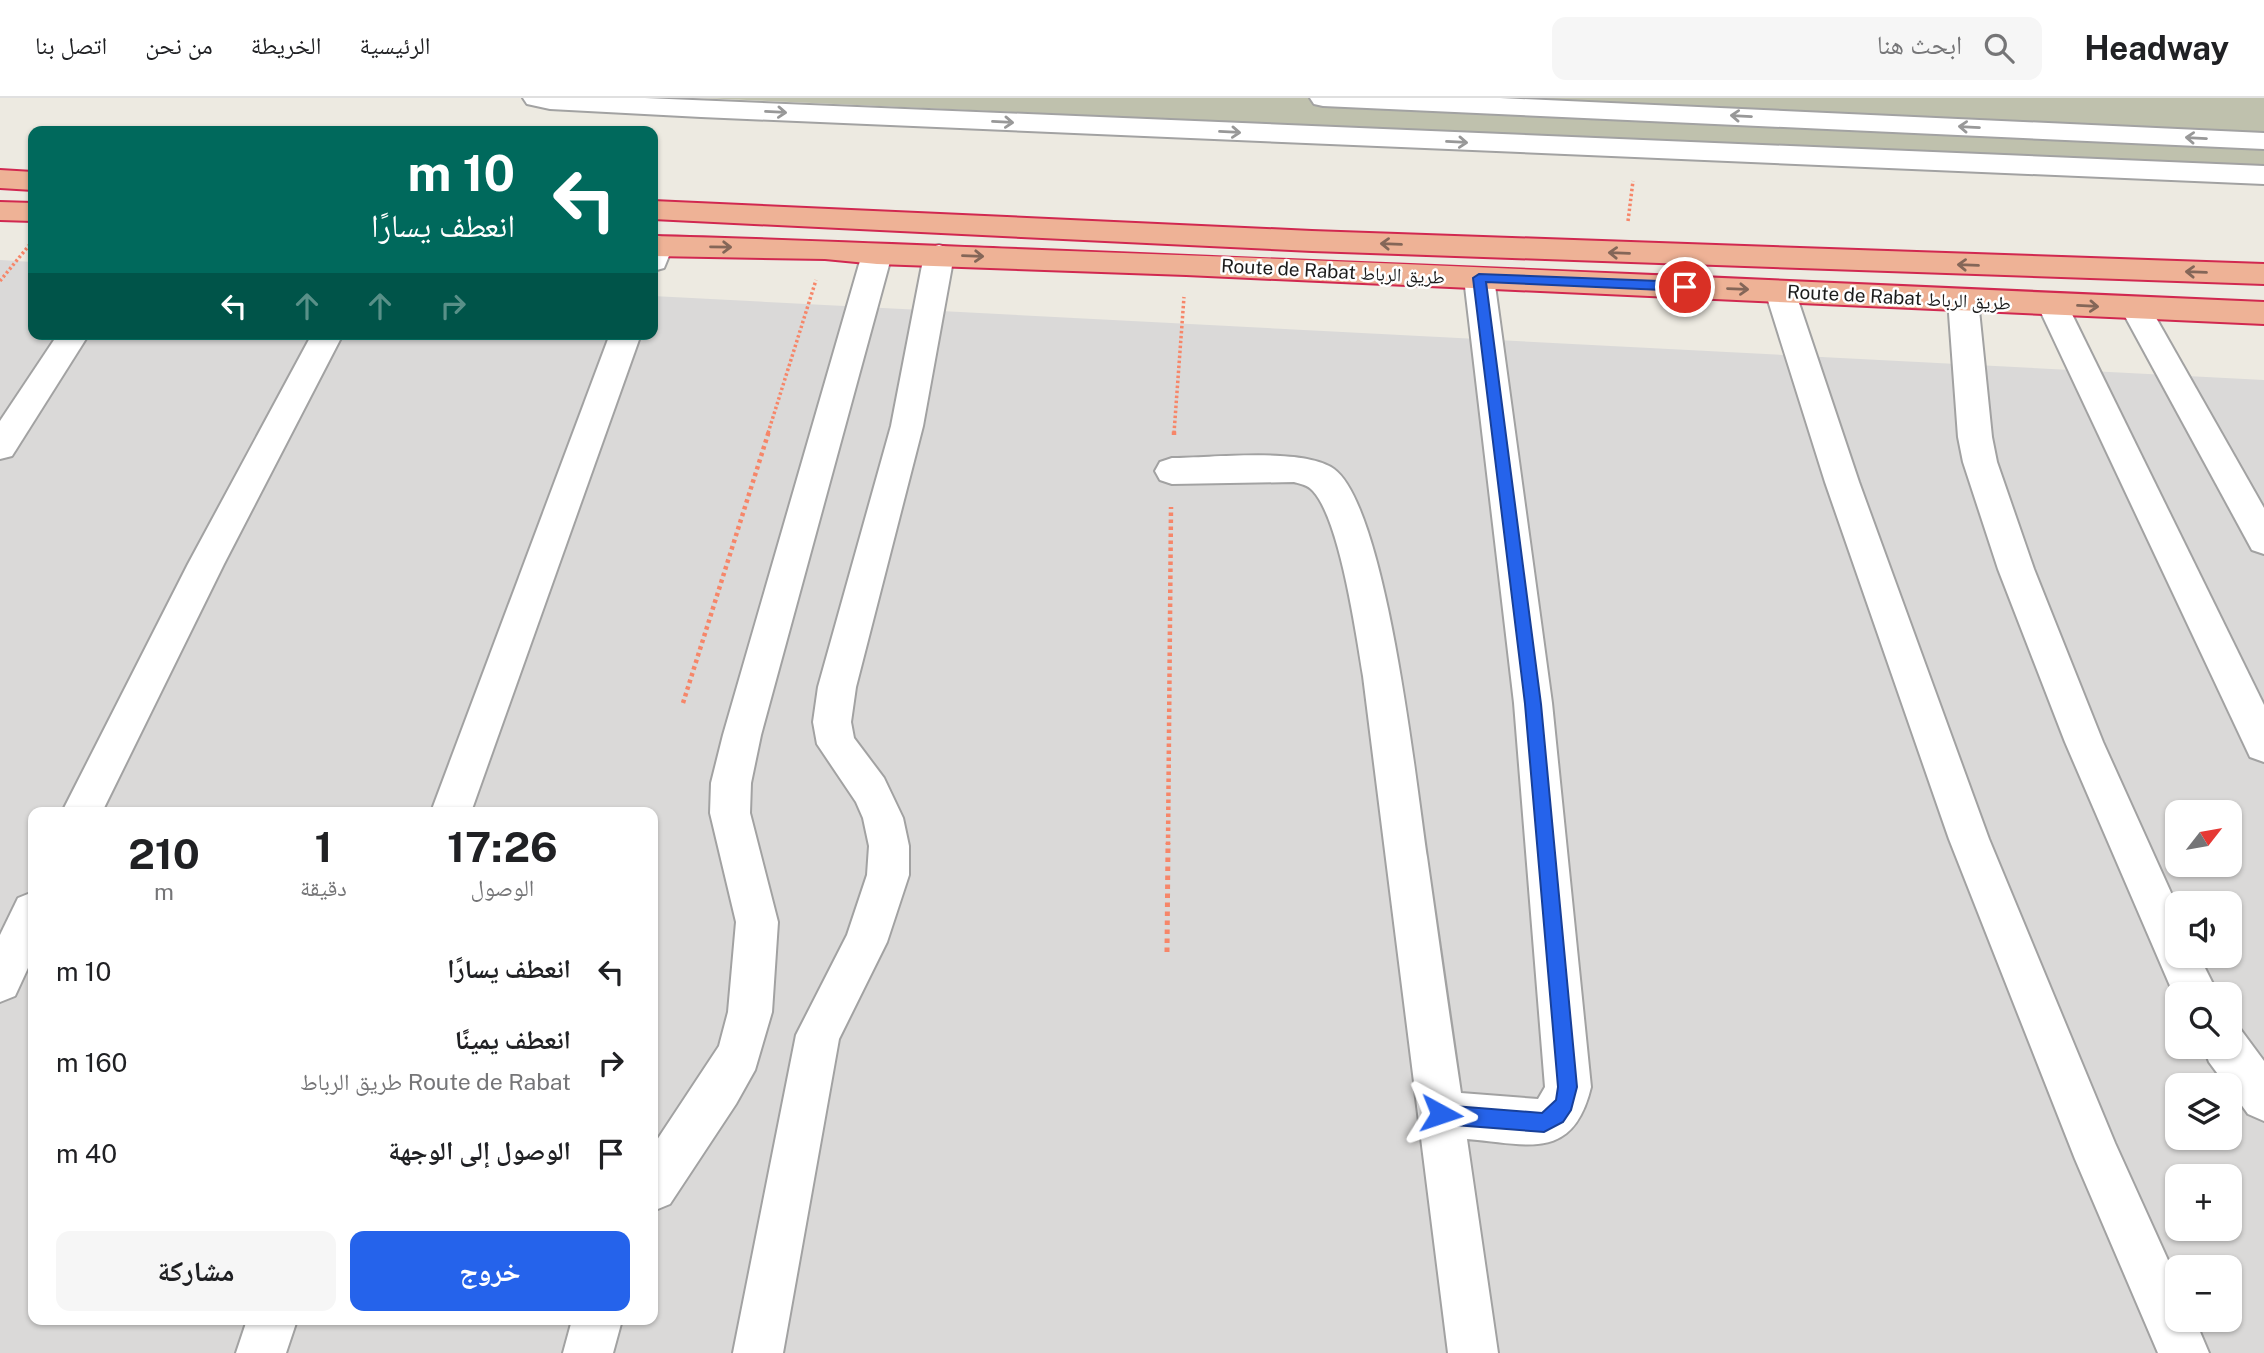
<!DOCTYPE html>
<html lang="ar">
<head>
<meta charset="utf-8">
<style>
	body { margin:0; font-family:"Public Sans","Noto Naskh Arabic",sans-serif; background:#f6f6f6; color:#202124; direction:rtl; height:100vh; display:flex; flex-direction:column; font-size:26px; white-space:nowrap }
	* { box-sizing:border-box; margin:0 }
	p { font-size:23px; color:#757577 }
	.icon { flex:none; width:38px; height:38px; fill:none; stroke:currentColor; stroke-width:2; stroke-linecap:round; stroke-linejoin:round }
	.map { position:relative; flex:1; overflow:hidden; direction:ltr }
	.details { position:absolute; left:28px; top:709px; width:630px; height:518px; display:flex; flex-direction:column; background:#fff; border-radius:14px; box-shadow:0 2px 5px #0004; direction:rtl }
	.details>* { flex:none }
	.top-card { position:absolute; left:28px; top:28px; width:630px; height:214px; border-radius:14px; box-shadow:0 2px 5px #0004; direction:rtl; background:#00695c; color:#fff; overflow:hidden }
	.needle { width:46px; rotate:59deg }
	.tools { position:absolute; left:2165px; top:702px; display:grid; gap:14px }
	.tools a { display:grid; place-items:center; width:77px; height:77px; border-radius:14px; background:#fff; box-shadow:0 2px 5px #0004; font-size:35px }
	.pin { position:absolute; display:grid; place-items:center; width:60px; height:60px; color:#fff; margin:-30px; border:4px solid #fff; border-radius:50%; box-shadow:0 2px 7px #0007 }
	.me { position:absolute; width:77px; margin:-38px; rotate:95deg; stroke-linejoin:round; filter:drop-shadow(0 0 5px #0008) }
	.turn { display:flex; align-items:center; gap:24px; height:147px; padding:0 28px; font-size:32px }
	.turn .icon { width:91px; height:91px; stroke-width:2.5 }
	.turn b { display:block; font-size:49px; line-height:60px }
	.lanes { display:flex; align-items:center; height:66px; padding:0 28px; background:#0003; justify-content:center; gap:35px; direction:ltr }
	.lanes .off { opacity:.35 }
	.eta { display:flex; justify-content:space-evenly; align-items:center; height:119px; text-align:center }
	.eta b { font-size:42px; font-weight:700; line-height:49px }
	.primary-button { display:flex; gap:14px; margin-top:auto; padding:14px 28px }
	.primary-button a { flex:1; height:80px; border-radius:14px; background:#2563eb; color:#fff; font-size:28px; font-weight:700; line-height:80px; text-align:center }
	.primary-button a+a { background:#f6f6f6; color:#202124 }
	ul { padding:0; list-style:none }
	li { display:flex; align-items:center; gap:21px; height:91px; padding:0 28px }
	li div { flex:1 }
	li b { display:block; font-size:26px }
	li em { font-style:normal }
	header { display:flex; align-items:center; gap:42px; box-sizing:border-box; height:98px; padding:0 35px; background:#fff; border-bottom:2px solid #e0e0e0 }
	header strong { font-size:33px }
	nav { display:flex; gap:38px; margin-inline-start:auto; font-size:24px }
	.search { width:490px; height:63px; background:#f6f6f6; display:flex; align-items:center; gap:18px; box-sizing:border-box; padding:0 24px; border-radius:14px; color:#757577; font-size:26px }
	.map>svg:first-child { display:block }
</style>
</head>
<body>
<header>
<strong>Headway</strong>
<div class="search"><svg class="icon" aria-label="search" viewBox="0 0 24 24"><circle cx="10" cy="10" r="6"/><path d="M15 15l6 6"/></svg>ابحث هنا</div>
<nav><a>الرئيسية</a><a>الخريطة</a><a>من نحن</a><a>اتصل بنا</a></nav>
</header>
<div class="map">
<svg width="2264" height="1255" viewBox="0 0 2264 1255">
	<rect width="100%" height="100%" fill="#edeae1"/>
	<!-- residential -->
	<path fill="#dad9d8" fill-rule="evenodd" d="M0,162L33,164V236H653V198L2264,282V1255H0ZM33,714H653V1222H33ZM2177,714H2230V766H2177ZM2177,805H2230V858H2177ZM2177,896H2230V948H2177ZM2177,987H2230V1040H2177ZM2177,1078H2230V1130H2177ZM2177,1169H2230V1222H2177Z"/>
	<!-- construction -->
	<path fill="#bfc1ad" d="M701,0H2264V70Z"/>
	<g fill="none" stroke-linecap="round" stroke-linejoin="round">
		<!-- minor casing -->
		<g stroke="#a2a2a2" stroke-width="4">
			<g id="minor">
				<path d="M523,0H645L2264,68V86L701,19L550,11L527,6Z"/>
				<path d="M1310,0H1500L2264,35V51L1323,8L1314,6Z"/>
				<path d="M658,138L668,141L673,148L664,170L653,173V140Z"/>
				<path d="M877,146L887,149L892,156L761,637L751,685L750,715L778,824L772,914L755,972L736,1006L670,1106L653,1113V1048L719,948L728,914L736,824L710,715L711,685L723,637L862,156L867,149Z"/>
				<path d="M939,147L949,150L954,157L923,328L856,589L851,624L854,640L884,680L903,720L909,748V777L887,844L839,941L783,1255H733L796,937L847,837L867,777L869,748L863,720L856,704L817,646L813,624L818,589L891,328L924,157L929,150Z"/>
				<path d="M1479,170L1490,173L1494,180L1552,605L1591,989C1573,1064 1527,1046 1467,1041L1498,1255H1448L1363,578C1356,536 1340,422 1313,393C1308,387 1301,386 1294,384L1172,386L1160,382L1155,373L1160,364L1172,360C1210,360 1304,349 1334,371C1387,410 1416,687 1427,759C1438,837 1449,916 1461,995L1538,1001L1545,989L1514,605L1464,180L1468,173Z"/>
				<path d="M1780,183L1791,186L1795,193L1859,384L1989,741L2115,1045L2177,1182V1222H2195L2209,1255H2158L2075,1061L1949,741L1825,384L1765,193L1769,186Z"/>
				<path d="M1963,192L1974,195L1978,202L1992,339L1997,364L2034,471L2103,644L2177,808V858H2199L2218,896H2177V904L2065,644L1998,471L1963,364L1958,339L1948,202L1952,195Z"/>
				<path d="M2052,196L2063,199L2067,206L2264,607V664L2250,659L2037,206L2041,199Z"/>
				<path d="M2136,201L2147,204L2264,410V456L2252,452L2121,211L2125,204Z"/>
				<path d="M58,236H89L12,358L0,361V323Z"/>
				<path d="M312,236H343L224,466L102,714H62L188,466Z"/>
				<path d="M610,236H641L471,714H431Z"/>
				<path d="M33,794V859L15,898L0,904V837L18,800Z"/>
				<path d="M2230,928L2241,932L2264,963V1023L2248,1016L2230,991V987H2226L2209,964L2203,948H2230Z"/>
				<path d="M247,1222H297L286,1255H236Z"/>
				<path d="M572,1222H622L613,1255H563Z"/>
			</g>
		</g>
		<!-- trunk casing -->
		<g stroke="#d12850" stroke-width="4">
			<g id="trunk">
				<path d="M0,72L33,74V92L0,90Z"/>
				<path d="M653,103L1312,133L2264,166V186L1312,153L653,121Z"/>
				<path d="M0,104L33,105V123L0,122Z"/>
				<path d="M653,138C783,141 912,147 1042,152C1449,166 1857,187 2264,204V226L1186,177L877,166L825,161L653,158Z"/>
			</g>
		</g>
		<!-- path-far2 -->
		<g stroke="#f68669" stroke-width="3.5" stroke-dasharray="2.5 2.5" stroke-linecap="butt">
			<path d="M1628,123L1633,83"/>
			<path d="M0,183L31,145"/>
			<path d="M768,335L816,182"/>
			<path d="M1174,335L1184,199"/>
		</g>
		<!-- path-far1 -->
		<g stroke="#f68669" stroke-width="4.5" stroke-dasharray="3.5 3.5" stroke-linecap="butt">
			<path d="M1174,337V333"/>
			<path d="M683,605L769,333"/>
			<path d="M1168,747L1171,409"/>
		</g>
		<!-- path -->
		<path stroke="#f68669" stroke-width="5" stroke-dasharray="4.5 4.5" stroke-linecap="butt" d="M1167,854L1168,745"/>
		<!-- minor -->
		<use href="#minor" fill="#fff" fill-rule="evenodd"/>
		<!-- trunk -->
		<use href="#trunk" fill="#eeb296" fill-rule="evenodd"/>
	</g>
	<!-- one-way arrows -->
	<defs><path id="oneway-shaft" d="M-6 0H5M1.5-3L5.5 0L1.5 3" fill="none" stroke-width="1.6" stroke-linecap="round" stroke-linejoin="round" transform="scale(1.75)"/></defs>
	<g stroke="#989898">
		<use href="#oneway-shaft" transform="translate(776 14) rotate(3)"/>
		<use href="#oneway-shaft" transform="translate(1741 18) rotate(-177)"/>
		<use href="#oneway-shaft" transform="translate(1003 24) rotate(3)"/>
		<use href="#oneway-shaft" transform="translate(1969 29) rotate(-177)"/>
		<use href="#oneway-shaft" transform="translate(1230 34) rotate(3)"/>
		<use href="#oneway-shaft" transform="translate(2196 40) rotate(-177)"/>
		<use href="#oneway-shaft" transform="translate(1457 44) rotate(3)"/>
	</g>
	<g stroke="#846658">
		<use href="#oneway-shaft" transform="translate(1391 146) rotate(-178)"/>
		<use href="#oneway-shaft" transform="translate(721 149) rotate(1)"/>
		<use href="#oneway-shaft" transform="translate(1619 155) rotate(-178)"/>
		<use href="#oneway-shaft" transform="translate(973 158) rotate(2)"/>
		<use href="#oneway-shaft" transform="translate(1968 167) rotate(-178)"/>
		<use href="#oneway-shaft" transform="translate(2196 174) rotate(-178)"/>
		<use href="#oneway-shaft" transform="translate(1738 191) rotate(2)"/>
		<use href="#oneway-shaft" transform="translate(2088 208) rotate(3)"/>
	</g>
	<!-- route -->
	<path fill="#2563eb" stroke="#184099" stroke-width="2" d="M1479,176L1685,184L1692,189L1685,193L1486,184L1541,606L1577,989L1571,1012L1563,1024L1544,1034L1441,1026L1434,1023L1431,1016L1434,1010L1441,1007L1542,1015L1556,1002L1558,989L1525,606L1473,180Z"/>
	<g text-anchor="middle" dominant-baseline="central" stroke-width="5" stroke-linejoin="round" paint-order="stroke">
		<!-- far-street labels -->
		<g font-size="19" fill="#1b1b1b" stroke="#fff">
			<text transform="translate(1333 173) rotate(3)">Route de Rabat طريق الرباط</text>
			<text transform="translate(1899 199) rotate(3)">Route de Rabat طريق الرباط</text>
		</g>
	</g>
</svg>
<div class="tools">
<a><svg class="needle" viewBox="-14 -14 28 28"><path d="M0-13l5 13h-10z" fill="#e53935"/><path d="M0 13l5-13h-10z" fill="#757577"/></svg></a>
<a><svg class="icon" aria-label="sound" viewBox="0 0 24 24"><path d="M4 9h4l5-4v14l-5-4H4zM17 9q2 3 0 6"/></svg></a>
<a><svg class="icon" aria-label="search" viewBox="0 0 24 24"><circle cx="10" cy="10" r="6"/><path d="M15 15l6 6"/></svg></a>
<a><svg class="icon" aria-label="layers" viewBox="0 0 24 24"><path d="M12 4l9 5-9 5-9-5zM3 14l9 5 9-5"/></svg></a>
<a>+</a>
<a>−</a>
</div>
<div class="pin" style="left:1685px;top:189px;background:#d93025"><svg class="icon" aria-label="arrive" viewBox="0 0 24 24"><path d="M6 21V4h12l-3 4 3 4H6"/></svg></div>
<svg class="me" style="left:1441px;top:1016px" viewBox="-20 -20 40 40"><path d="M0-17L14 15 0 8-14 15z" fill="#2563eb" stroke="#fff" stroke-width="4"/></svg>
<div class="top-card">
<div class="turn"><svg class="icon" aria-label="left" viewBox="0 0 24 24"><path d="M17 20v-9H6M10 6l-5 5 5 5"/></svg><div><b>10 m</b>انعطف يسارًا</div></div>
<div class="lanes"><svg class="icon" aria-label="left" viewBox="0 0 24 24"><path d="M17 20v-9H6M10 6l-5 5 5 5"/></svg><svg class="icon off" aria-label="ahead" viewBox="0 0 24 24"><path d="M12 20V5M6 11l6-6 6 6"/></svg><svg class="icon off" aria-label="ahead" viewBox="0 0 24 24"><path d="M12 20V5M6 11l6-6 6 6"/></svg><svg class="icon off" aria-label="right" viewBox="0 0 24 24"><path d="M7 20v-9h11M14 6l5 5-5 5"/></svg></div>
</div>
<section class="details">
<div class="eta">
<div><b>17:26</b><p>الوصول</p></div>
<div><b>1</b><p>دقيقة</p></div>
<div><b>210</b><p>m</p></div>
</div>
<ul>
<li><svg class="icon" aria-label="left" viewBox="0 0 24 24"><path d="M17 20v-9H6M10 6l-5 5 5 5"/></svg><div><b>انعطف يسارًا</b></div><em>10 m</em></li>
<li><svg class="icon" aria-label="right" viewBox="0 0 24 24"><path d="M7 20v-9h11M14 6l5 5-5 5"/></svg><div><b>انعطف يمينًا</b><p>Route de Rabat طريق الرباط</p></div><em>160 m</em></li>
<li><svg class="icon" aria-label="arrive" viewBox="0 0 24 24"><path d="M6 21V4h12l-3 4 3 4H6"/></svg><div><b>الوصول إلى الوجهة</b></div><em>40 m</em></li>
</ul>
<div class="primary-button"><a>خروج</a><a>مشاركة</a></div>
</section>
</div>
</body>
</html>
